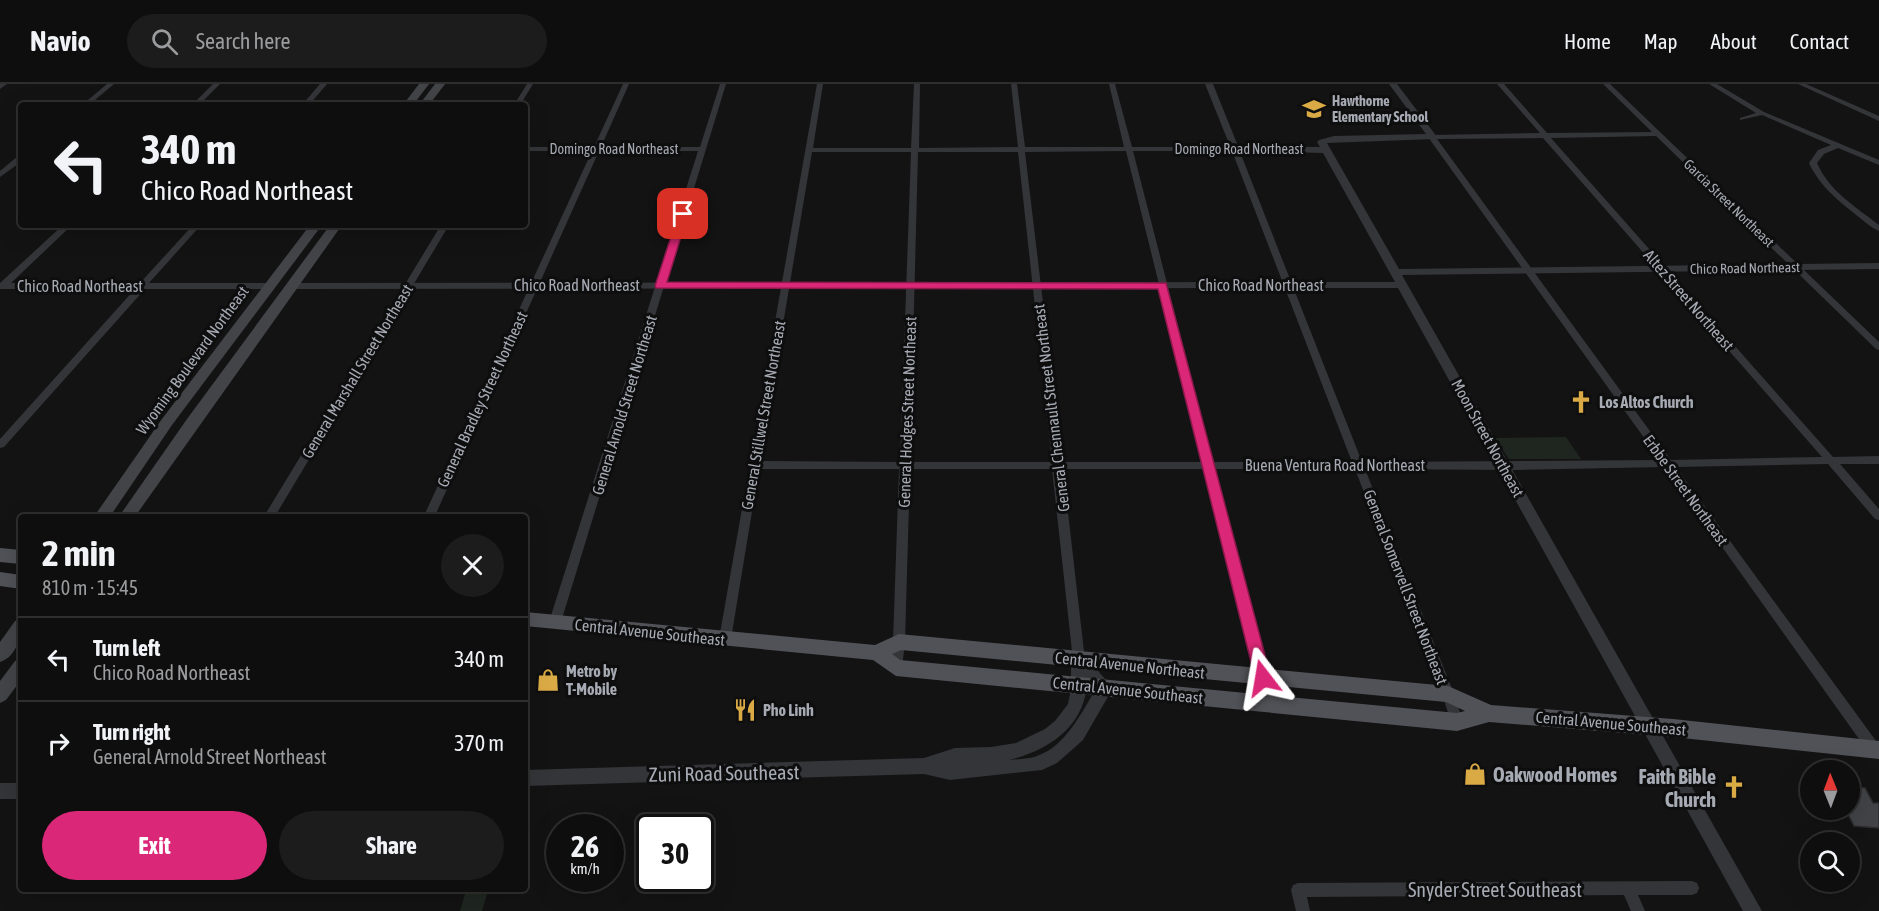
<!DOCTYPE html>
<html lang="en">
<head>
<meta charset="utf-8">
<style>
	body { margin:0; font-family:"Asap Condensed",sans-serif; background:#1c1c1d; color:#f1f3f6; height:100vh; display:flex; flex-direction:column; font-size:22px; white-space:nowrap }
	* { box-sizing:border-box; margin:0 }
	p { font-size:20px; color:#9b9c9e }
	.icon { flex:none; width:33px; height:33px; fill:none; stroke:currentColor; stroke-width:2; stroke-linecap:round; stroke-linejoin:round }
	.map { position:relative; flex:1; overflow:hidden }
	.drawer { position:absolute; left:18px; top:430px; width:510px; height:378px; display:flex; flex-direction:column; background:#0e0e0f; border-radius:6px; box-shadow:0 6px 24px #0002,0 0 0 2px #2e2e2f }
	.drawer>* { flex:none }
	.top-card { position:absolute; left:18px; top:18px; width:510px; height:126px; border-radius:6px; box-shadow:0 6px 24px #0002,0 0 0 2px #2e2e2f; background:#0e0e0f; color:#f1f3f6; overflow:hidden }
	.needle { width:39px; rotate:359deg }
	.tools { position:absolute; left:1800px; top:676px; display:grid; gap:12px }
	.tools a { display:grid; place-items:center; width:60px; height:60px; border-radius:50%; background:#0e0e0f; box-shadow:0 6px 24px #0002,0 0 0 2px #2e2e2f; font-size:30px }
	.speed { position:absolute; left:546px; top:730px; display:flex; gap:12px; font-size:30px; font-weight:700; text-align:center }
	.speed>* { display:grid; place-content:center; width:78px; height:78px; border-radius:50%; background:#0e0e0f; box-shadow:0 6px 24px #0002,0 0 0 2px #2e2e2f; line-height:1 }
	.speed small { font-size:15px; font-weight:400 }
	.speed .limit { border:3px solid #111; border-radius:9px; background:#fff; color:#111 }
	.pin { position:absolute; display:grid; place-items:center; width:51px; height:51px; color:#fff; margin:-26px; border-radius:12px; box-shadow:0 3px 9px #0006 }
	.me { position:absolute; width:66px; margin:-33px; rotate:346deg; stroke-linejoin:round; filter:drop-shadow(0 0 4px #0008) }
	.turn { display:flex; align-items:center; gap:21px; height:126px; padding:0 24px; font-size:27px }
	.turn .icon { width:78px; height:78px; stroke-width:2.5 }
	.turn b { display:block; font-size:42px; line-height:51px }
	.round { display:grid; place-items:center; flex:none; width:63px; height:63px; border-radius:32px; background:#1c1c1d }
	.summary { display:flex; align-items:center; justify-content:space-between; height:102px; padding:0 24px }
	h1 { font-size:36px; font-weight:700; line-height:45px }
	.action { display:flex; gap:12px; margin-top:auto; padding:12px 24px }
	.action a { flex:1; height:69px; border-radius:36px; background:#db2777; color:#fff; font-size:24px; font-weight:700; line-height:69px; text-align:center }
	.action a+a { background:#1c1c1d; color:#f1f3f6 }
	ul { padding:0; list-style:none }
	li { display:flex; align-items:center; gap:18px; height:84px; padding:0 24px; border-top:2px solid #2e2e2f }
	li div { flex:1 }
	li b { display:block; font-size:22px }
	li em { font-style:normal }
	header { display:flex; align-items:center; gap:36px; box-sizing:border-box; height:84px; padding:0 30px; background:#0e0e0f; border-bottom:2px solid #2e2e2f }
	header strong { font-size:28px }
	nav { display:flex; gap:33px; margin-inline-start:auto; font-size:21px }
	.search { width:420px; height:54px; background:#1c1c1d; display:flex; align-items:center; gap:15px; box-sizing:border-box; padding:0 21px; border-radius:33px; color:#9b9c9e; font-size:22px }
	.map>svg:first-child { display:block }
</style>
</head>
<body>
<header>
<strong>Navio</strong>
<div class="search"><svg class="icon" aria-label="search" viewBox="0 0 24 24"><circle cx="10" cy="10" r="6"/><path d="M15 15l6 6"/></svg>Search here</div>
<nav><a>Home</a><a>Map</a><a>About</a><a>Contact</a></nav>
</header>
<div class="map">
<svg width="1879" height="827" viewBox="0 0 1879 827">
	<rect width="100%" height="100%" fill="#131314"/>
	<!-- green -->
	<g fill="#1f2620">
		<path d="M1566,353L1581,375H1509L1495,354Z"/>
		<path d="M465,810H487L482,827H460Z"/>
	</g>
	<!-- building -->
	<path fill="#424347" stroke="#2d2d30" stroke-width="1.5" d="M1850,703L1865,704L1873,719H1879V744L1854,742L1846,726H1850Z"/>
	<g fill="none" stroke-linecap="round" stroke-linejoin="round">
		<!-- minor -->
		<g fill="#343538" fill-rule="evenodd">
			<path d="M0,0H7L0,5Z"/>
			<path d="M107,0H114L89,21H82Z"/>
			<path d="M213,0H220L199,21H192Z"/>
			<path d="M320,0H327L309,21H302Z"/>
			<path d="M527,0H533L520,21H514Z"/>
			<path d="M623,0H629L601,63H700L720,0H726L561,538L559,541L555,543L551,541L549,538L698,67H599L434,434H423L592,67H525V63H594Z"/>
			<path d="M817,0H823L813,64H911L914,0H920L919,64L1018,63L1011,0H1017L1025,63H1124L1109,0H1115L1132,63H1238L1362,378L1660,376L1428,53L1432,51L1540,49L1497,0H1504L1547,49L1652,48L1603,0H1610L1879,258V266L1876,265L1656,52L1551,54L1833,373L1879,372V380H1840L1879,425V436L1875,435L1828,380L1676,383L1879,661V669L1874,671L1869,669L1665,383L1515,386L1365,385L1454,610L1463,638L1461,642L1457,644L1453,642L1451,638L1442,610L1355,385H1215L1269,594L1267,598L1263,599L1259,598L1257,594L1205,385H1063L1085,576L1083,580L1079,581L1075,580L1073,576L1052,385H910L905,558L902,584L900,588L896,589L892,588L890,584L893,558L899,385H759L731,555L729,558L725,560L721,558L719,555ZM1543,54L1822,373L1671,376L1437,55ZM1126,67L1203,378H1062L1025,68ZM1133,67H1232L1352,378H1213ZM812,68H911L900,378L760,377ZM918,68H1018L1052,378H910Z"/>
			<path d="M1709,0H1717L1764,28L1879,76V81L1838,64L1824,70L1817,79C1829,107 1856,123 1879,141V147C1872,144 1866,139 1860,134C1840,118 1820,103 1809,79L1818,66L1831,61L1762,31L1740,36V34L1756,29Z"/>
			<path d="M1798,0H1806L1879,32V37Z"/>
			<path d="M18,72H21V78L0,93V87Z"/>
			<path d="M63,141H72L11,199H140L193,141H201L149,199H269L273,202L269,205H145L4,363L0,364V355L135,205H0V199Z"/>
			<path d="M441,141H449L274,434H263Z"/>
			<path d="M1692,797L1697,799L1699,804L1697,809L1692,811H1638L1645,827H1631L1624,811L1307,813L1310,827H1296L1291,806L1293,801L1298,799Z"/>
		</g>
		<!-- tertiary -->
		<g fill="#343538" fill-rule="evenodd">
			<path d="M1205,0H1213L1238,62L1320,63L1317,58L1319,56L1334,52L1426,50L1389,0H1397L1437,53L1435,55L1327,59L1399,185L1879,179V185L1402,191L1762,827H1743L1398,204L291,205L286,202L291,199L1395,198L1323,69L1232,67Z"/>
			<path d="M1079,569L1084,571L1113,604L1083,656L1057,679L1042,686L950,696L924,690L525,702V686L924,674L955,664L991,663L1016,659L1045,645L1055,637L1068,620L1071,605V576L1074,571ZM1087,595L1096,605C1081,629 1066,662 1037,672C1029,675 1018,675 1009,676C1050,666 1087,641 1087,595Z"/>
			<rect x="0" y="699" width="21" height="16"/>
		</g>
		<!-- secondary -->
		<g fill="#424448" fill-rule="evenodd">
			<path d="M419,0H429L413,21H403Z"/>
			<path d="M435,0H445L429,21H419Z"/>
			<path d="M310,141H322L172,341L109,434H93L162,335Z"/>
			<path d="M330,141H342L134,434H118L187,335Z"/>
			<path d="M21,535C21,551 18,572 0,578V558L15,537Z"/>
			<path d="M21,575V596L6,616L0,619V597L15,577Z"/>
		</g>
		<!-- primary -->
		<g fill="#515257" fill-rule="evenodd">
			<path d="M0,464L21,466V480L0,478Z"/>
			<path d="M0,488L21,491V505L0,502Z"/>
			<path d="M525,528L875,561L899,550L1448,602L1491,621L1673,635L1879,657V675L1673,653L1489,638L1457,647L896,592L873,576L525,542ZM901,566L1446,618L1465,627L1457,629L900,576L892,570Z"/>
		</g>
	</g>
	<!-- route -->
	<path fill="#db2777" stroke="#8e194d" stroke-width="1.5" d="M679,128L688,130L667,198L1166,199L1271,594L1268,599L1263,601L1257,599L1255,594L1158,205L656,204L655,202Z"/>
	<!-- icons -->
	<defs>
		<g id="school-bare" transform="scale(1.8)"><path d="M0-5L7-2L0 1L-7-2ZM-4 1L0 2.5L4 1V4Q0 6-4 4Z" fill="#daaa45" stroke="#0e0e0f" stroke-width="2.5" paint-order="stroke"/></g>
		<g id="church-bare" transform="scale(1.8)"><path d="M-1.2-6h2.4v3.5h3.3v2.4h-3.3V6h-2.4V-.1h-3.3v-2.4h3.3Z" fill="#daaa45" stroke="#0e0e0f" stroke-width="2.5" paint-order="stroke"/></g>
		<g id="shop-bare" transform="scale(1.8)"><path d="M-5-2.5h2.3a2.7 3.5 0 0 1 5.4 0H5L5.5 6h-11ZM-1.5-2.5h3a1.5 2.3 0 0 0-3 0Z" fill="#daaa45" stroke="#0e0e0f" stroke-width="2.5" paint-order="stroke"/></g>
		<g id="restaurant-bare" transform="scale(1.8)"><path d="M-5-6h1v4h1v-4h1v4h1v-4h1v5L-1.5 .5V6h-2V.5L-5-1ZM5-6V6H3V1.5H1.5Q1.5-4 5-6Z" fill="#daaa45" stroke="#0e0e0f" stroke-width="2.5" paint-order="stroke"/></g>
	</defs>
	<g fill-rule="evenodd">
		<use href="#school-bare" x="1314" y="25"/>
		<use href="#church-bare" x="1581" y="318"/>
		<use href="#shop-bare" x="548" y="596"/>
		<use href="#restaurant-bare" x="745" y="626"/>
		<use href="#shop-bare" x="1475" y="690"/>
		<use href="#church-bare" x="1734" y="703"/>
	</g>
	<g text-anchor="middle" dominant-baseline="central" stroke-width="6" stroke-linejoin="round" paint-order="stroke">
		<!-- far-poi labels -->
		<g font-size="14" font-weight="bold" fill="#a6aab3" stroke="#0e0e0f" text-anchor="start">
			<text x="1332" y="17">Hawthorne<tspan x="1332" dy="16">Elementary School</tspan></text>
		</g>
		<!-- far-street labels -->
		<g font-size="14" fill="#a6aab3" stroke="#0e0e0f">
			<text x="614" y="65">Domingo Road Northeast</text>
			<text x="1239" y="65">Domingo Road Northeast</text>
			<text transform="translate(1729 119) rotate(44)">Garcia Street Northeast</text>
			<text transform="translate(1745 184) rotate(-1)">Chico Road Northeast</text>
		</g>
		<!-- street labels -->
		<g font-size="16" fill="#a6aab3" stroke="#0e0e0f">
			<text x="577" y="201">Chico Road Northeast</text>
			<text x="1261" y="201">Chico Road Northeast</text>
			<text x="80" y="202">Chico Road Northeast</text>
			<text transform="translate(1689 216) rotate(49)">Altez Street Northeast</text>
			<text transform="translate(192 276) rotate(-54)">Wyoming Boulevard Northeast</text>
			<text transform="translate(357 287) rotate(-59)">General Marshall Street Northeast</text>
			<text transform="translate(482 315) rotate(-65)">General Bradley Street Northeast</text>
			<text transform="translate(624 321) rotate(-73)">General Arnold Street Northeast</text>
			<text transform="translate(1051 324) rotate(-97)">General Chennault Street Northeast</text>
			<text transform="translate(907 328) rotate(-88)">General Hodges Street Northeast</text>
			<text transform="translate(763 331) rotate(-80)">General Stillwel Street Northeast</text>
			<text transform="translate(1488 354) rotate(61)">Moon Street Northeast</text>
			<text x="1335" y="381">Buena Ventura Road Northeast</text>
			<text transform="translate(1686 406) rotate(54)">Erbbe Street Northeast</text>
			<text transform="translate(1406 503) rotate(69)">General Somervell Street Northeast</text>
			<text transform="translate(650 548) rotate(6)">Central Avenue Southeast</text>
			<text transform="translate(1130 581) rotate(6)">Central Avenue Northeast</text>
			<text transform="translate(1128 606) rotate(6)">Central Avenue Southeast</text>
			<text transform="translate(1611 639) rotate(5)">Central Avenue Southeast</text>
		</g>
		<!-- poi labels -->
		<g font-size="16" font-weight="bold" fill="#a6aab3" stroke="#0e0e0f" text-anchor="start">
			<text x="1599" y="318">Los Altos Church</text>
			<text x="566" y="587">Metro by<tspan x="566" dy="18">T-Mobile</tspan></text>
			<text x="763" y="626">Pho Linh</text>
		</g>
		<!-- near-street labels -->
		<g font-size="20" fill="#a6aab3" stroke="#0e0e0f">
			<text transform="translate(724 689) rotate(-1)">Zuni Road Southeast</text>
			<text x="1495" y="805">Snyder Street Southeast</text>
		</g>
		<!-- near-poi labels -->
		<g font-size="20" font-weight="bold" fill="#a6aab3" stroke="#0e0e0f" text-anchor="start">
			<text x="1493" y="690">Oakwood Homes</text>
			<text x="1716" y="692" text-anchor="end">Faith Bible<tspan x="1716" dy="23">Church</tspan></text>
		</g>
	</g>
</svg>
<div class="tools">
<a><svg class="needle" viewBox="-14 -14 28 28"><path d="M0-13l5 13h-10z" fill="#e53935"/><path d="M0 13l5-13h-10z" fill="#9b9c9e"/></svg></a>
<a><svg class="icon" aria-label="search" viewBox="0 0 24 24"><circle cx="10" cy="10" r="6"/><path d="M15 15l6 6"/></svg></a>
</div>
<div class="speed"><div>26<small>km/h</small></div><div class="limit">30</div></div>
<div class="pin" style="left:683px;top:130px;background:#d93025"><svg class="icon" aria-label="arrive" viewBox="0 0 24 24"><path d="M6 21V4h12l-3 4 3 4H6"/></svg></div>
<svg class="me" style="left:1263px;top:594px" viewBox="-20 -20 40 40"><path d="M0-17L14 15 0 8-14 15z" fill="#db2777" stroke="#fff" stroke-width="4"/></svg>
<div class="top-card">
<div class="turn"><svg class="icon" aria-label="left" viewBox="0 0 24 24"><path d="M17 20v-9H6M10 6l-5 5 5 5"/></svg><div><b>340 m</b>Chico Road Northeast</div></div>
</div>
<section class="drawer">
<div class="summary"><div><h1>2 min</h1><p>810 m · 15:45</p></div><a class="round"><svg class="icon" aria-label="close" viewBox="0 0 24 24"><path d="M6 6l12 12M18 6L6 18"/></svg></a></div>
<ul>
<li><svg class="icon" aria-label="left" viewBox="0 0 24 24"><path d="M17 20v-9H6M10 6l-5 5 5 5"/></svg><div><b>Turn left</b><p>Chico Road Northeast</p></div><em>340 m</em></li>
<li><svg class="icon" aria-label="right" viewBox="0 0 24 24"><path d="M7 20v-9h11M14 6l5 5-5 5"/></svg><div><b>Turn right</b><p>General Arnold Street Northeast</p></div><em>370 m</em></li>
</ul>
<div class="action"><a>Exit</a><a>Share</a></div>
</section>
</div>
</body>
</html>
